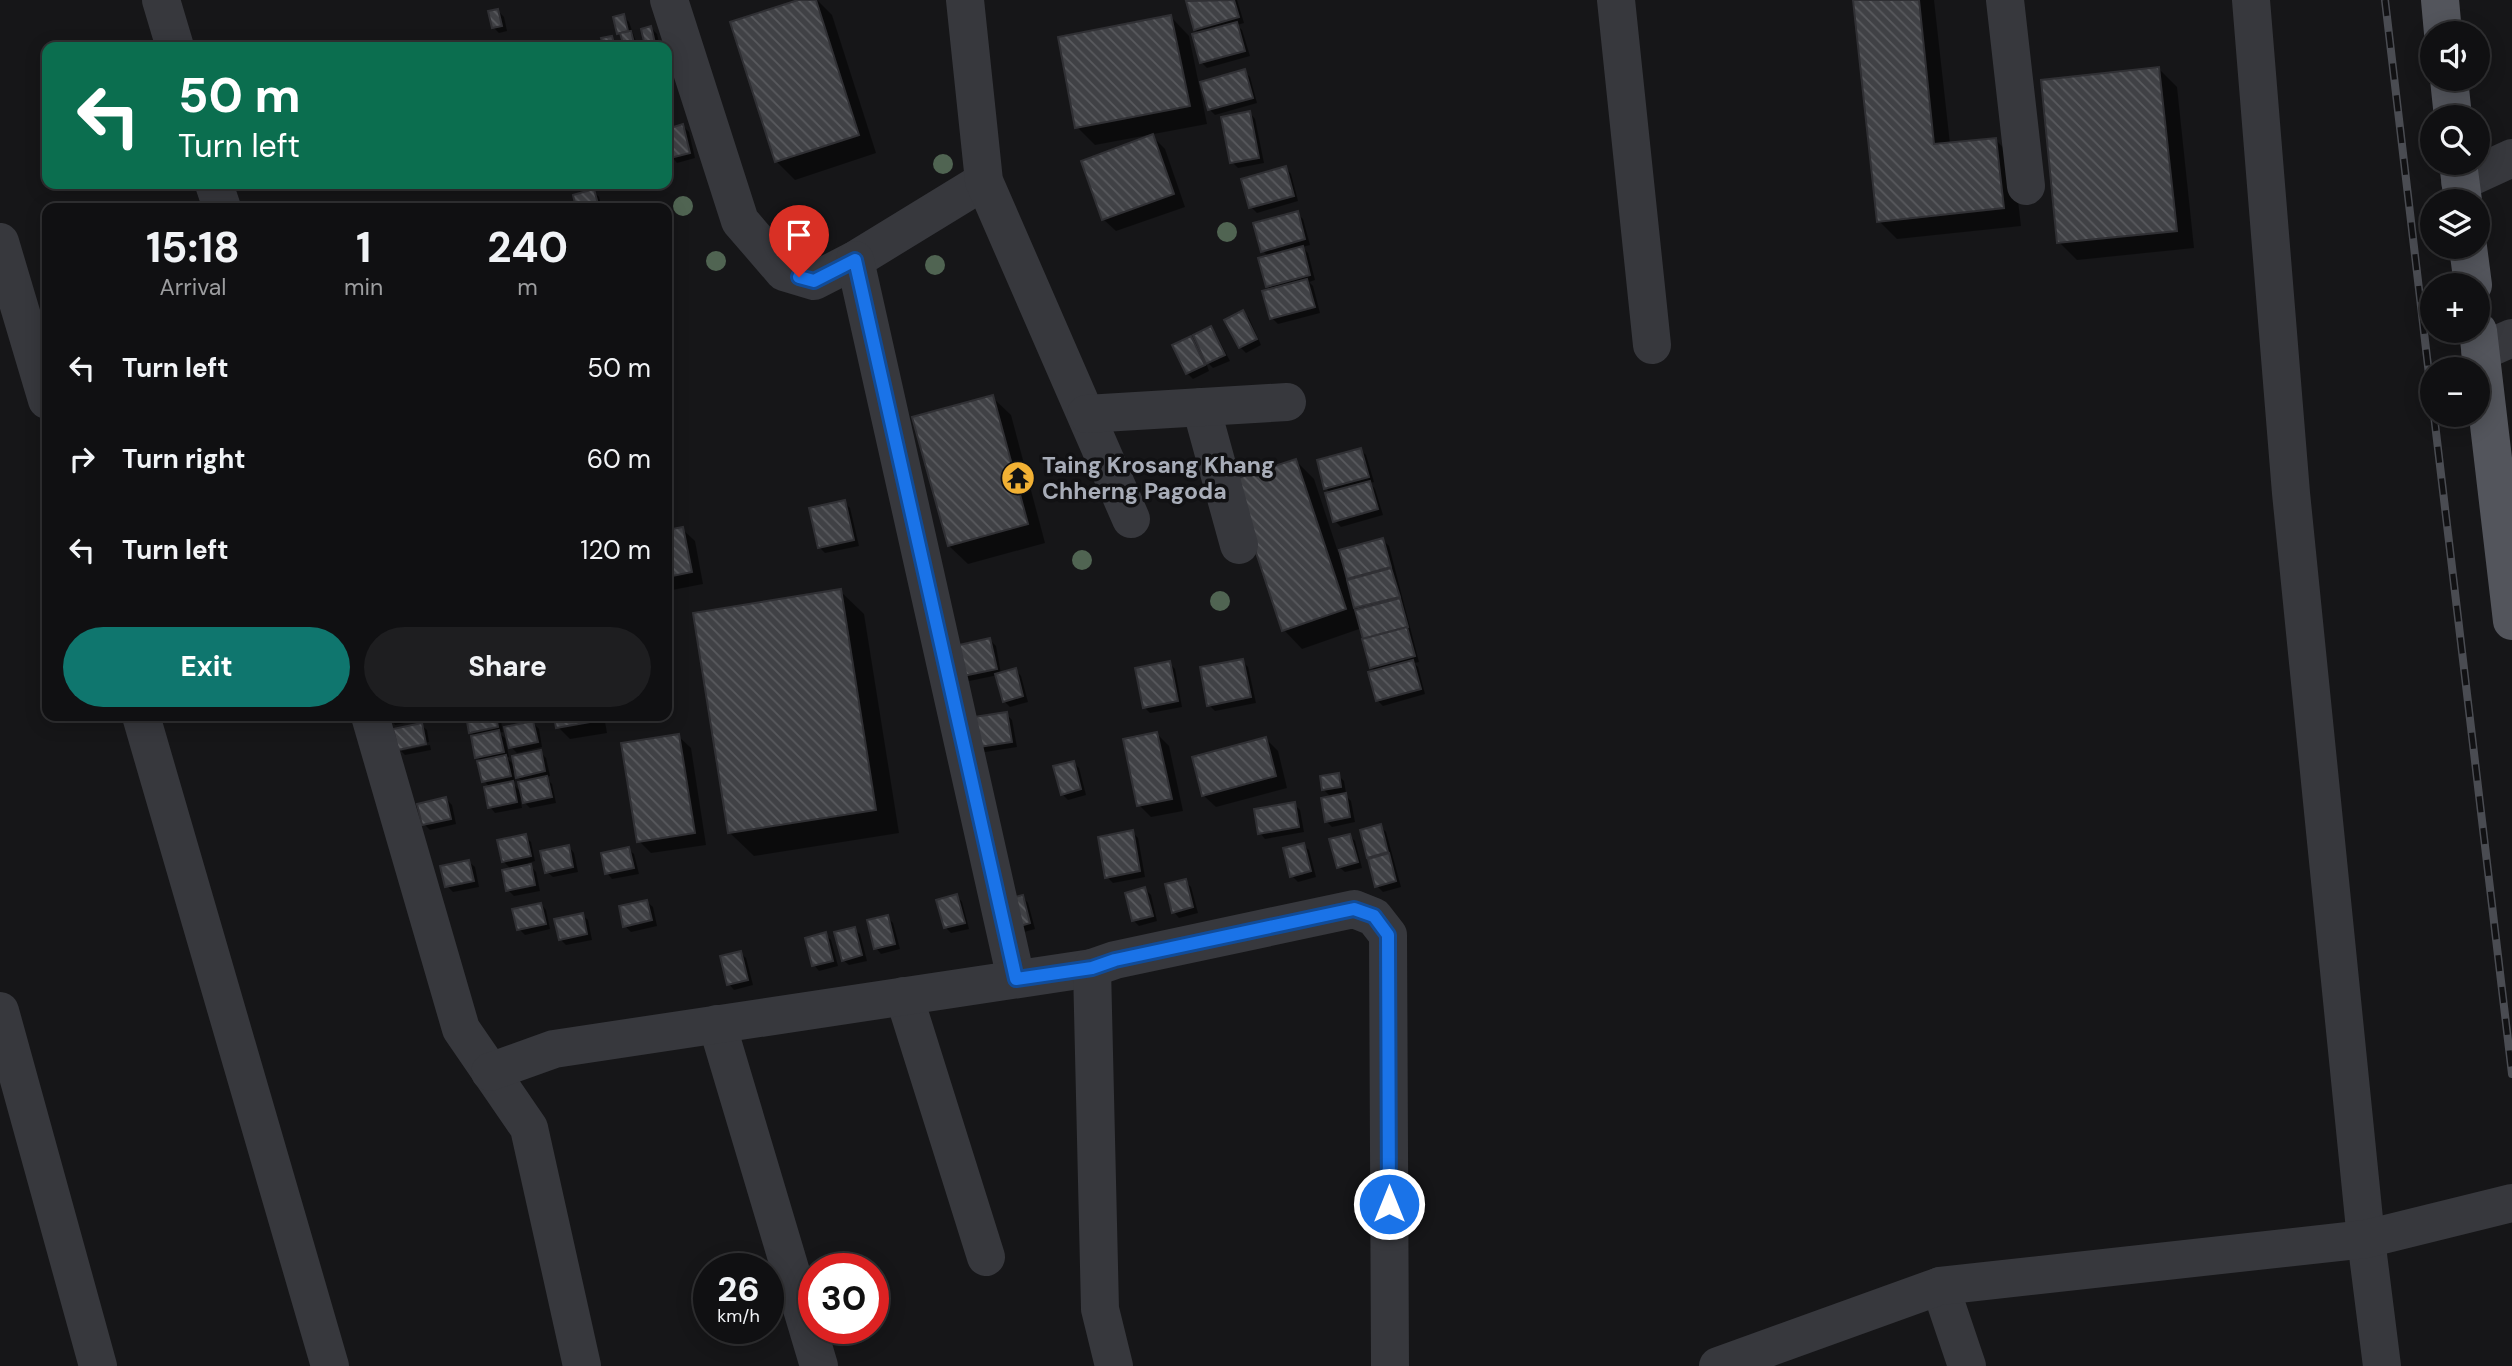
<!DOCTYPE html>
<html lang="en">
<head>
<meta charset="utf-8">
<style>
	body { margin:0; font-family:"DM Sans",sans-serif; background:#1e1e20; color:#f1f3f6; height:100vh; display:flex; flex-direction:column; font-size:26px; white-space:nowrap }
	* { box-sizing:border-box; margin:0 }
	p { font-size:23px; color:#9c9d9f }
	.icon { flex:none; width:38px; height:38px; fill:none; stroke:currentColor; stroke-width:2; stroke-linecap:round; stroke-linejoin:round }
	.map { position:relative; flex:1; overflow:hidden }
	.panel { position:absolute; left:42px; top:203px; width:630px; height:518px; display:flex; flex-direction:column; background:#101012; border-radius:14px; box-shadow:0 4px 18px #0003,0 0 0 2px #303032 }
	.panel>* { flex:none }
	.banner { position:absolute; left:42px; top:42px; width:630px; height:147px; border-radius:14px; box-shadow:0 4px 18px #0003,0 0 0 2px #303032; background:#0b6e4f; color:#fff; overflow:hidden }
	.fabs { position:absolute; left:2420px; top:21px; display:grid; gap:14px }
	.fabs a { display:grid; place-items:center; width:70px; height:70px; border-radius:50%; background:#101012; box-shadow:0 4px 18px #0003,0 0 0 2px #303032; font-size:35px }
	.speed { position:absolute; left:693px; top:1253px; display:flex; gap:14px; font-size:35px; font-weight:700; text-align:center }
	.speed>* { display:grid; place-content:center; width:91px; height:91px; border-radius:50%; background:#101012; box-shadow:0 4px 18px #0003,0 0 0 2px #303032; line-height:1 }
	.speed small { font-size:18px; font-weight:400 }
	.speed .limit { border:10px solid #d22; background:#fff; color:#111 }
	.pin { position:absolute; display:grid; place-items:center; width:60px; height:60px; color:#fff; margin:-72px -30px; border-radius:50% 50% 50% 0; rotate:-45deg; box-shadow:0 0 7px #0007 }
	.pin .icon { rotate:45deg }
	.me { position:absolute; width:77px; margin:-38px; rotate:0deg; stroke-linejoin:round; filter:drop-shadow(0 0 5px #0008) }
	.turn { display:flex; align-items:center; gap:24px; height:147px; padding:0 21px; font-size:32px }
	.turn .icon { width:91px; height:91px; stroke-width:2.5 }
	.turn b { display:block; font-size:49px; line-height:60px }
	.eta { display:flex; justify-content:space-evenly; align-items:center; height:119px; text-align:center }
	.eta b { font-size:42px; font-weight:700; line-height:49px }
	.action { display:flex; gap:14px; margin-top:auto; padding:14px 21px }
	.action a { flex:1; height:80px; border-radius:42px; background:#0f766e; color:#fff; font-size:28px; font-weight:700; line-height:80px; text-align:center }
	.action a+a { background:#1e1e20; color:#f1f3f6 }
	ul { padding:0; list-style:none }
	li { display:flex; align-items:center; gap:21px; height:91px; padding:0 21px }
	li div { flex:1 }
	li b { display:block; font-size:26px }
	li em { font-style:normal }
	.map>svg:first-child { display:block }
</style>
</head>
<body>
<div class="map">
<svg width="2512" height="1366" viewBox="0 0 2512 1366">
	<defs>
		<pattern id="building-back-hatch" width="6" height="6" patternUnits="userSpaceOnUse" patternTransform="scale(1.75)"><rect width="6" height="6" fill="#404145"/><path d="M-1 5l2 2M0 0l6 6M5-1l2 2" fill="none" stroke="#595a5e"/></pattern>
	</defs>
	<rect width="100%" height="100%" fill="#161618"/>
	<!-- shadow -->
	<g fill="#0007" fill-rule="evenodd">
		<path d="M804,0H817L832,15L876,153L795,180L776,161Z"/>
		<path d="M1191,0H1237L1244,23L1237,25L1242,30L1250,56L1207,68L1201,62L1200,34L1195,29L1188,2Z"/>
		<path d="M1854,0H1934L1950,144L1995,139L2013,158L2021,226L1897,239L1879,221Z"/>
		<path d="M498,11L504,17L507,31L499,33L493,27Z"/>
		<path d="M623,16L629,22L638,47H625L616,18Z"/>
		<path d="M1171,17L1189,36L1207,124L1095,145L1077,127Z"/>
		<path d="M651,28L657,34L660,47H648L646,45Z"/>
		<path d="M2159,69L2177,87L2194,248L2077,260L2059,242Z"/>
		<path d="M1244,71L1250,77L1257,103L1215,115L1209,109Z"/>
		<path d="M1250,113L1255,119L1264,163L1238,168L1232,162Z"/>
		<path d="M683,126L689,132L695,158L677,163L672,157L667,130Z"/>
		<path d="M1152,136L1165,149L1185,207L1116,231L1103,219Z"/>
		<path d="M1286,168L1291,174L1298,201L1257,213L1251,207Z"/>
		<path d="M593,191L599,197L602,208H578L575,196Z"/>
		<path d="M1297,213L1303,219L1310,245L1302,247L1308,253L1315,280L1309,282L1313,286L1320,313L1278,324L1272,318V290L1267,286L1269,257L1263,251Z"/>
		<path d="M1243,312L1249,318L1261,345L1246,353L1240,347Z"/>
		<path d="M1211,328L1216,334L1230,361L1213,368L1205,360L1209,371L1193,379L1187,373L1190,338L1200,347Z"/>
		<path d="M992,397L1011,415L1045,543L968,564L949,546Z"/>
		<path d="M1361,450L1366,455L1374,482L1370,483L1375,489L1383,515L1341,527L1335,521L1331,493L1326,488Z"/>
		<path d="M1296,461L1314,479L1338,552L1383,540L1389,546L1419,662L1414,663L1418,667L1425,694L1383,706L1377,700L1376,672L1372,667L1362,628L1302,649L1284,630Z"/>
		<path d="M844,502L850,508L859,546L825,553L819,547Z"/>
		<path d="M682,529L695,541L703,584L667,591V532Z"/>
		<path d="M840,591L864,614L899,833L754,856L730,833Z"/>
		<path d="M990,640L996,646L1001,674L1016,670L1021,676L1028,702L1010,707L1004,701L998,675L960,683Z"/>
		<path d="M1242,661L1248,667L1256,703L1215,711L1209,705Z"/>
		<path d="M1169,663L1175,669L1182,707L1150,713L1144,707Z"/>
		<path d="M1006,714L1012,720L1017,747L979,753L974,748Z"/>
		<path d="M388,716H420L421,720L395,725Z"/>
		<path d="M468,716H500L503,732L499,733L505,738L509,757L507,758L516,767L540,752L546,758L550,776L545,777L552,784L556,803L530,808L520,798L522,808L495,813L490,807V787L484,781L482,762L477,757L476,737L471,732ZM513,772L524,783L522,793L511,782L515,781Z"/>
		<path d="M556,716H604L607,733L570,739L558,727Z"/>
		<path d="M533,723L539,729L542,747L517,753L511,747Z"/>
		<path d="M421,725L427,730L429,742L401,748V751L399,749Z"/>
		<path d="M1157,734L1169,746L1183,811L1151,817L1139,805Z"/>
		<path d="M678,736L691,748L706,845L651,853L639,841Z"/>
		<path d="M1266,739L1278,751L1287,788L1216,807L1203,795Z"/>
		<path d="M430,745L431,750L405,755L401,751Z"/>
		<path d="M1074,763L1079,768L1086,795L1068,800L1062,794Z"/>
		<path d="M1338,775L1344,781L1346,793H1343L1351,801L1355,822L1332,827L1326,821L1332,798L1323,789Z"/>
		<path d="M446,799L452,805L456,824L430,830L424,824Z"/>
		<path d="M1294,804L1300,810L1304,832L1265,839L1260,833Z"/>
		<path d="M1380,826L1386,832L1401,887L1383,892L1377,886L1362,831Z"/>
		<path d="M1132,832L1138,838L1145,877L1113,883L1107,877Z"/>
		<path d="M525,836L531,842L535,861L528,863L536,872L540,891L514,896L508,890L512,870L503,861Z"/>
		<path d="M1350,836L1355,841L1362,868L1345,872L1339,867Z"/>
		<path d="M1303,845L1309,850L1316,877L1298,882L1292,876Z"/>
		<path d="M569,847L574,853L578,872L553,877L547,872Z"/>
		<path d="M628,849L634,854L639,874L612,879L607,873Z"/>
		<path d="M469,862L475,867L479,887L453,892L447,886Z"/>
		<path d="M1185,881L1191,887L1198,913L1179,918L1174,912Z"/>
		<path d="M1145,889L1151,895L1157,921L1139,926L1133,920Z"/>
		<path d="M957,896L962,902L969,929L951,933L945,927Z"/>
		<path d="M1023,897L1028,903L1035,929L1017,934Z"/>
		<path d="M647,902L653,907L657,926L631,932L625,926Z"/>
		<path d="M541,904L546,910L550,929L525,935L519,929Z"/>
		<path d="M582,915L588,920L592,940L566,945L560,939Z"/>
		<path d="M887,917L893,923L900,949L881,954L876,948Z"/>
		<path d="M854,929L860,934L867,961L849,965L843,960Z"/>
		<path d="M825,934L831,940L838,966L819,971L814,965Z"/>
		<path d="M740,953L746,958L753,985L734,990L729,984Z"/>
	</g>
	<!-- building -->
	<g fill="url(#building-back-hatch)" stroke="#303034" stroke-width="2">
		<path d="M798,0H816L859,135L775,162L730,22Z"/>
		<path d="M1234,0L1239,17L1194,30L1186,1Z"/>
		<path d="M1853,0H1919L1934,144L1996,138L2004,208L1877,222Z"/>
		<path d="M498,9L502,26L492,28L488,11Z"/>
		<path d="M624,14L628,31L617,34L613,17Z"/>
		<path d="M1171,15L1190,106L1075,128L1058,37Z"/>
		<path d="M1237,22L1245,51L1200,63L1192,34Z"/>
		<path d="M651,26L655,43L645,46L641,29Z"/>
		<path d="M631,31L635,47H624L620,33Z"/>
		<path d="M612,36L615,47H604L601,38Z"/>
		<path d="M2159,67L2177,231L2057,243L2041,80Z"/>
		<path d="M1245,69L1253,98L1208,110L1200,82Z"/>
		<path d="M1250,111L1259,158L1230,163L1221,117Z"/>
		<path d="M683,124L690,153L670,158L667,146V129Z"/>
		<path d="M1153,134L1174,194L1102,220L1081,161Z"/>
		<path d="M1286,166L1294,196L1249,208L1241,179Z"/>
		<path d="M594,189L599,208H576L573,195Z"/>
		<path d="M1298,211L1305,239L1261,252L1253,223Z"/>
		<path d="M1303,246L1310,275L1266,287L1258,258Z"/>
		<path d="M1307,279L1315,307L1270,319L1262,291Z"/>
		<path d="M1243,310L1257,339L1239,348L1224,320Z"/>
		<path d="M1211,326L1225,355L1206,364L1193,335Z"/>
		<path d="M1191,336L1205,365L1186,374L1172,345Z"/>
		<path d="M993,395L1028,524L948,546L912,417Z"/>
		<path d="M1361,448L1369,477L1324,489L1317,460Z"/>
		<path d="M1296,459L1346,609L1282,631L1232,480Z"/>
		<path d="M1370,481L1378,509L1333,522L1325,493Z"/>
		<path d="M845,500L854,540L818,548L809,508Z"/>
		<path d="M683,527L692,572L667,577V530Z"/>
		<path d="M1383,538L1391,567L1347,579L1339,550Z"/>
		<path d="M1391,568L1400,597L1354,608L1347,580Z"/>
		<path d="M841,589L876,810L728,833L693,613Z"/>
		<path d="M1400,598L1408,627L1363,639L1355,610Z"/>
		<path d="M1407,627L1415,656L1370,668L1362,639Z"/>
		<path d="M990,638L997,669L953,678L946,648Z"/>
		<path d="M1243,659L1251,697L1207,706L1200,667Z"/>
		<path d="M1413,660L1421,689L1376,701L1368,672Z"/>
		<path d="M1170,661L1178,701L1143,708L1135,668Z"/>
		<path d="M1016,668L1023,696L1003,702L995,674Z"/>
		<path d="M1007,712L1012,742L972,748L967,718Z"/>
		<path d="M466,716H496L498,727L469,733Z"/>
		<path d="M554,716H595L596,721L556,728Z"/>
		<path d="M533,721L538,742L509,748L504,727Z"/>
		<path d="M422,723L426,744L398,750L393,729Z"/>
		<path d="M499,730L504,752L475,758L471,736Z"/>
		<path d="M1157,732L1172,799L1137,806L1123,739Z"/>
		<path d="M679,734L695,833L637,842L621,743Z"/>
		<path d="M1266,737L1276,776L1202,796L1192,757Z"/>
		<path d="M541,750L545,771L516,778L512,756Z"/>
		<path d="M506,755L511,776L482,782L477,761Z"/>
		<path d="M1074,761L1081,789L1061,795L1053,766Z"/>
		<path d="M1339,773L1341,787L1322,790L1320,776Z"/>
		<path d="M547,776L552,797L523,803L518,782Z"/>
		<path d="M513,781L517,802L488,808L484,787Z"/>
		<path d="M1346,793L1350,817L1325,822L1321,798Z"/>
		<path d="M446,797L451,819L422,825L417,804Z"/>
		<path d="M1295,802L1299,827L1258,834L1254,809Z"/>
		<path d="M1381,824L1388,852L1367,858L1360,830Z"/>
		<path d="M1133,830L1140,871L1105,878L1098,837Z"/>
		<path d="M526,834L531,856L502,862L497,840Z"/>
		<path d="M1350,834L1358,862L1337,868L1329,839Z"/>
		<path d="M1304,843L1311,871L1290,877L1283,848Z"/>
		<path d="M569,845L573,867L545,873L540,851Z"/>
		<path d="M629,847L634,868L605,874L601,853Z"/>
		<path d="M1389,853L1396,881L1375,887L1368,859Z"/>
		<path d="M469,860L474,881L445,887L440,866Z"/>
		<path d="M531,864L535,885L506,891L502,870Z"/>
		<path d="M1186,879L1193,907L1172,913L1165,884Z"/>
		<path d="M1145,887L1153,916L1132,921L1125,893Z"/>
		<path d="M957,894L965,923L944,928L936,900Z"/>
		<path d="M1023,895L1030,923L1010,929L1002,900Z"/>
		<path d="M647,900L652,920L623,927L619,906Z"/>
		<path d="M541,903L546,924L517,930L512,909Z"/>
		<path d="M583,913L587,934L559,940L554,919Z"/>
		<path d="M888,915L895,944L874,949L867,920Z"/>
		<path d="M855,927L862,955L842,961L834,932Z"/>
		<path d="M826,932L833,961L812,966L805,938Z"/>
		<path d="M741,951L748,980L727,985L720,956Z"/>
	</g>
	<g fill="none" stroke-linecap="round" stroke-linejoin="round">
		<!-- minor -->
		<g stroke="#37383d" stroke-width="38">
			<path d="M161,0L175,47"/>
			<path d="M669,0L740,221L784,272L814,281L855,260L984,181"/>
			<path d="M965,0L984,181L1131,519"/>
			<path d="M1616,0L1652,345"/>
			<path d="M2005,0L2026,186"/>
			<path d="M2251,0L2291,493L2366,1239L2382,1366"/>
			<path d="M2460,182L2512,158"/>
			<path d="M214,184L222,208"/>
			<path d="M0,242L47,400"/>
			<path d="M855,260L1016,979"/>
			<path d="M2480,352L2512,338"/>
			<path d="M1201,407L1239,545"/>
			<path d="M1086,414L1287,402"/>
			<path d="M141,716L330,1366"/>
			<path d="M370,716L461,1029L529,1128L582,1366"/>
			<path d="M904,996L986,1257"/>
			<path d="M0,1011L98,1366"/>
			<path d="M717,1024L819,1366"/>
			<path d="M490,1072L554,1049L1092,968"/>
			<path d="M1940,1286L1967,1366"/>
			<path d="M1114,1366L1100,1309L1092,968L1115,960L1354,909L1374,917L1388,935L1390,1366"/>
			<path d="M1718,1366L1940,1286L2366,1239L2512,1203"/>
		</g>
		<!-- major -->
		<g stroke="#53555c" stroke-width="38">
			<path d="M2440,0L2443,33"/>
			<path d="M2449,79L2453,117"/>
			<path d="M2458,163L2463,201"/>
			<path d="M2468,247L2473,285"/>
			<path d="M2478,331L2512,621"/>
		</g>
		<!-- rail casing -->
		<g stroke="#4a4c52" stroke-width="8">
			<g id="rail">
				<path d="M2385,0L2432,400"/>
				<path d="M2434,415L2512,1074"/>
			</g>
		</g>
		<!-- rail -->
		<use href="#rail" stroke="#111113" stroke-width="5" stroke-dasharray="16" stroke-linecap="butt"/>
	</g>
	<!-- trees -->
	<g fill="#506452">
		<circle cx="943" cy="164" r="10"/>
		<circle cx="683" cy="206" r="10"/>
		<circle cx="1227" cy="232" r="10"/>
		<circle cx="716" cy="261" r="10"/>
		<circle cx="935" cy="265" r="10"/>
		<circle cx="1082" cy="560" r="10"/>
		<circle cx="1220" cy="601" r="10"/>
	</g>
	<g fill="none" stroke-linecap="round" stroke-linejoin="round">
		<!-- route casing -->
		<g stroke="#114b97" stroke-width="18">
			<path id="route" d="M799,277L814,281L855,260L1016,979L1092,968L1115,960L1354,909L1374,916L1388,935L1389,1204"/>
		</g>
		<!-- route -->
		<use href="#route" stroke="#1a73e8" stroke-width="12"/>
	</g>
	<!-- icons -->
	<defs>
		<g id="temple-disc" transform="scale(1.75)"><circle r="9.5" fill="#f2b134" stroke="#111113"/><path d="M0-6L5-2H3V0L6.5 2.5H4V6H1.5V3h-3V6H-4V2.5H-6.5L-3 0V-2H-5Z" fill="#111"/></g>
	</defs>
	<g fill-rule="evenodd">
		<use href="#temple-disc" x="1018" y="478"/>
	</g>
	<g text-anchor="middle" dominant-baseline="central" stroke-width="7" stroke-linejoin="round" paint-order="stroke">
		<!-- poi labels -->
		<g font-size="23" font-weight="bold" fill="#a8adb8" stroke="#111113" text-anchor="start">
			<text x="1042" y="465">Taing Krosang Khang<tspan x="1042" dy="26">Chherng Pagoda</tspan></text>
		</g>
	</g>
</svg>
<div class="fabs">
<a><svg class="icon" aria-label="sound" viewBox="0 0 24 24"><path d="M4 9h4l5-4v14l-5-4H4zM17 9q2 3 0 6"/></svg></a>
<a><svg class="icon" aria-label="search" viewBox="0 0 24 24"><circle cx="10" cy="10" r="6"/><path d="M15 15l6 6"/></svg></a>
<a><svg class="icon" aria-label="layers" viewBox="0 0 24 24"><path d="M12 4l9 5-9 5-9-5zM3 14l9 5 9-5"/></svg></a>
<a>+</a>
<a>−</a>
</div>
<div class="speed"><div>26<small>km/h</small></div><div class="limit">30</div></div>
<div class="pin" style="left:799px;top:277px;background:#d93025"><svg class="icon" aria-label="arrive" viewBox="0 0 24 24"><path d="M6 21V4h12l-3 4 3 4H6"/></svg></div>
<svg class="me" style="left:1389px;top:1204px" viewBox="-20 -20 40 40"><circle r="17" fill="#1a73e8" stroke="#fff" stroke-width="3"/><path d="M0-11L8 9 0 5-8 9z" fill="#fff"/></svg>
<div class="banner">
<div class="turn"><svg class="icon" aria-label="left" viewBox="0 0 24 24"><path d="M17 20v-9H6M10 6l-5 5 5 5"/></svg><div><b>50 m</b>Turn left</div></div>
</div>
<section class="panel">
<div class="eta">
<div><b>15:18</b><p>Arrival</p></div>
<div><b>1</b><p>min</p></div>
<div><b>240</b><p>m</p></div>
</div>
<ul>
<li><svg class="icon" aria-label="left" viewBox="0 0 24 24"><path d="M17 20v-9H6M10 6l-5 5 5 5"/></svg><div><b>Turn left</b></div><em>50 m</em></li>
<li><svg class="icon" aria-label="right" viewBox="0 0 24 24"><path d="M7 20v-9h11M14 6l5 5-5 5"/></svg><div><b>Turn right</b></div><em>60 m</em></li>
<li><svg class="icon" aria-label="left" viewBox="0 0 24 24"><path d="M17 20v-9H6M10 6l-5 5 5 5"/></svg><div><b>Turn left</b></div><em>120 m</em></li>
</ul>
<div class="action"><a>Exit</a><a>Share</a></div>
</section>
</div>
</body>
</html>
